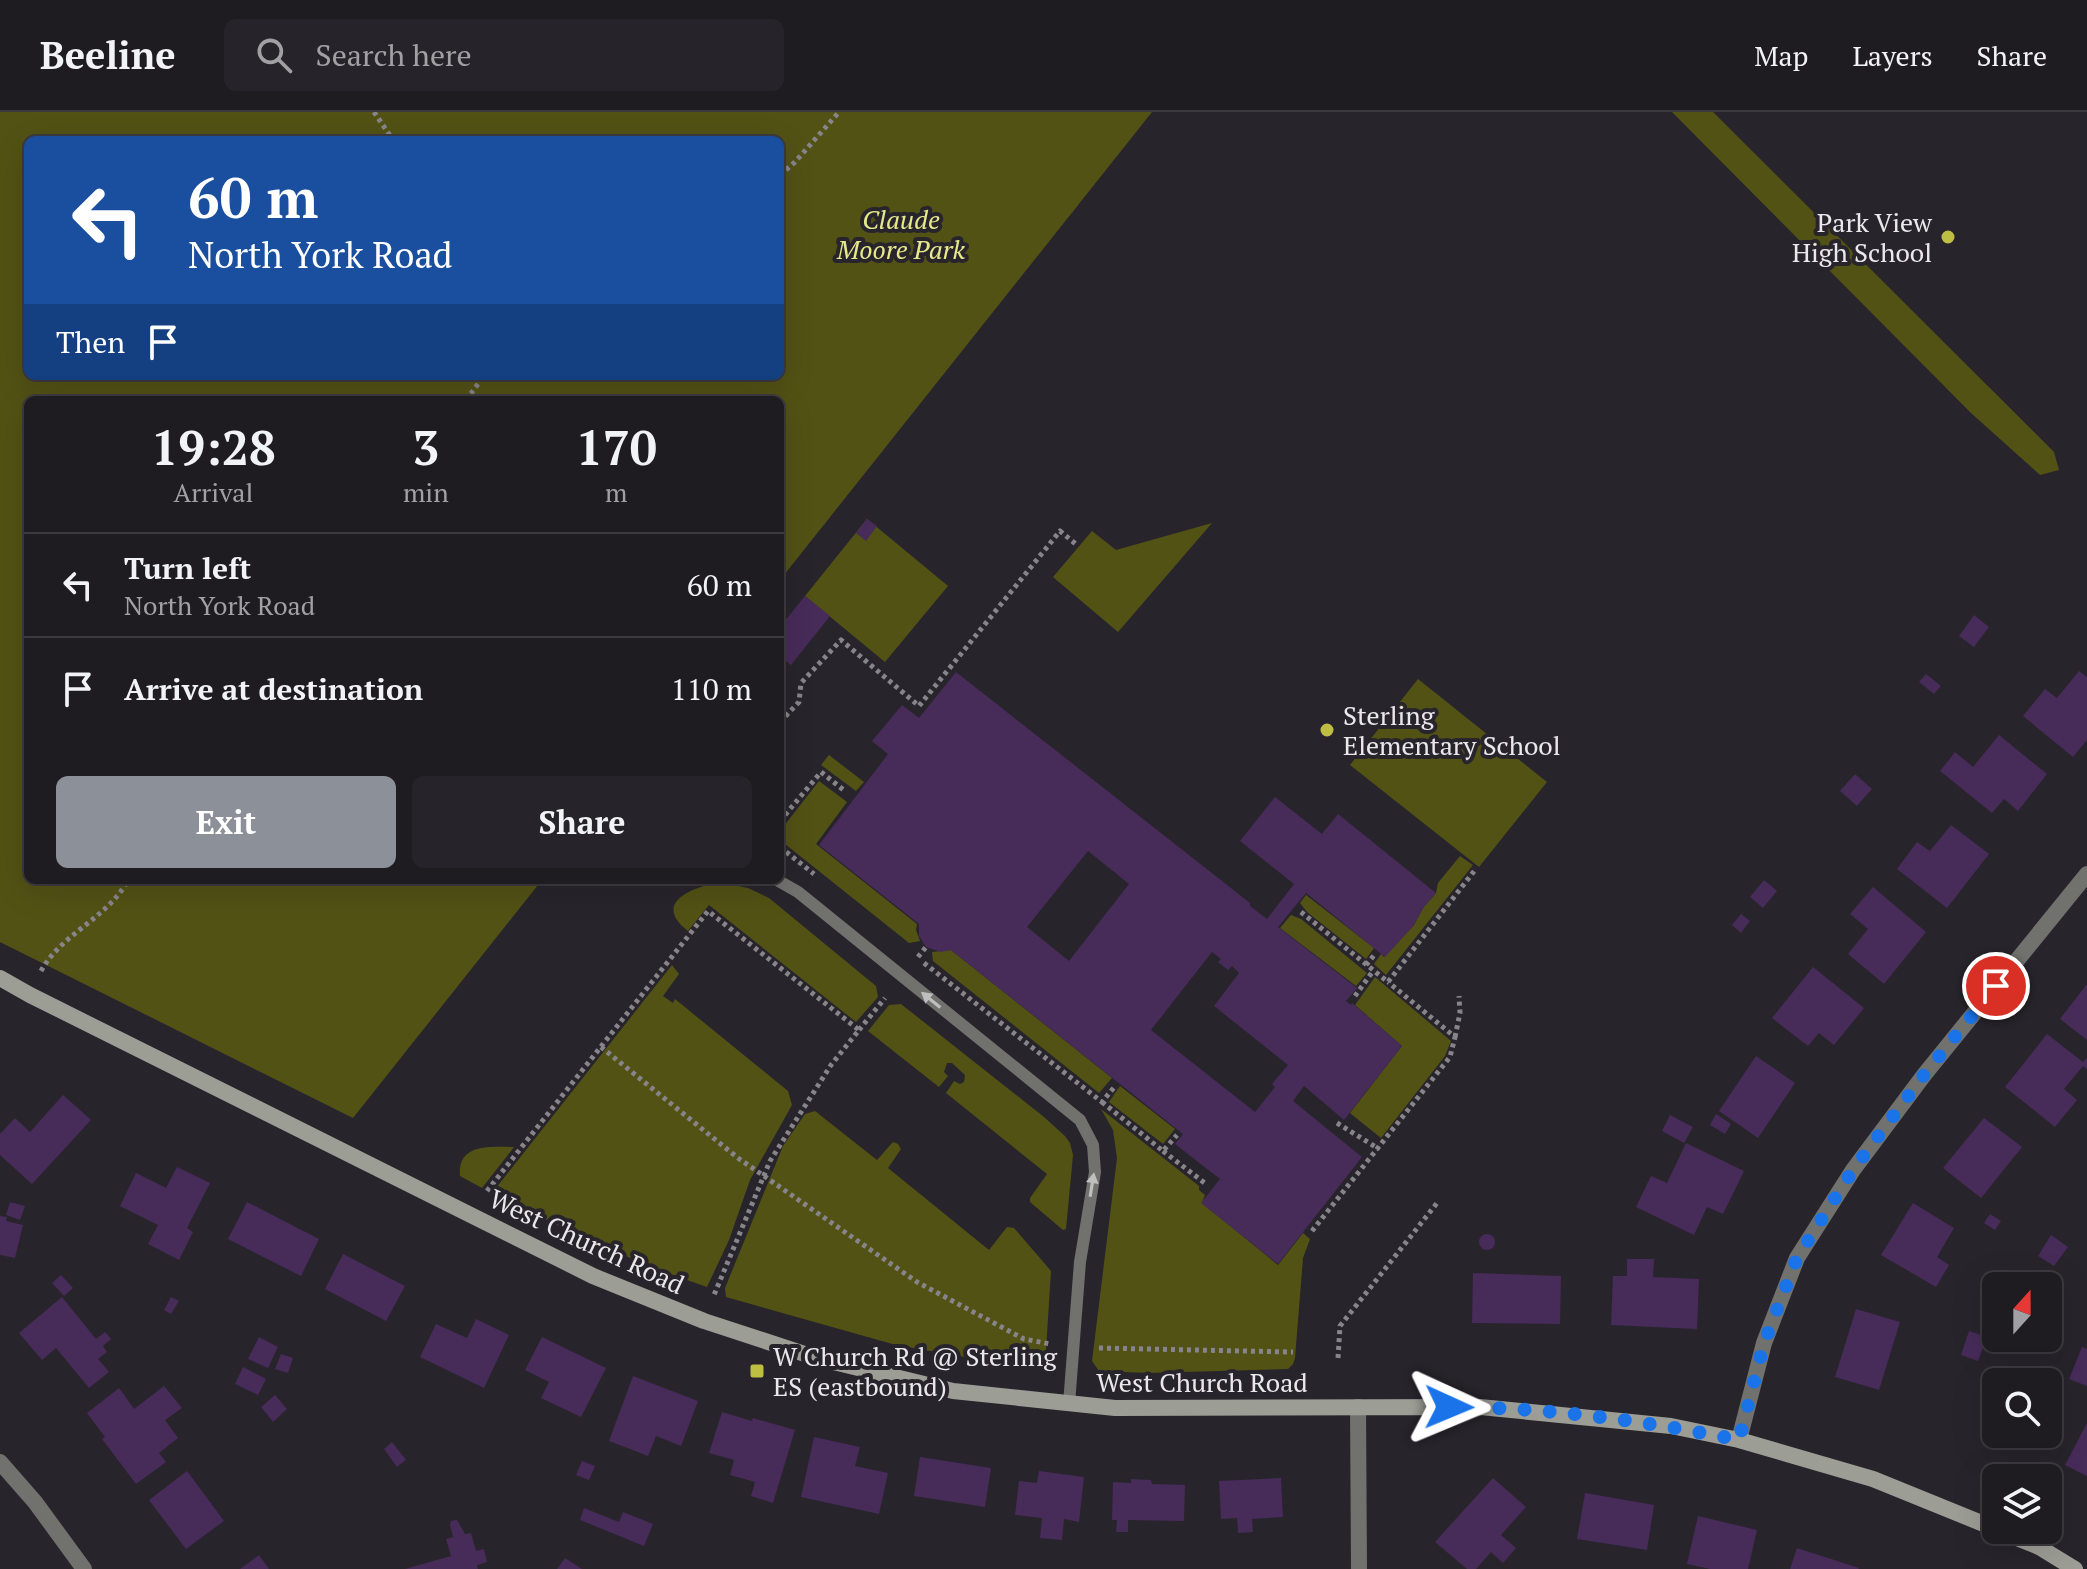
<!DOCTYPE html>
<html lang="en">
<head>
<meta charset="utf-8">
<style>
	body { margin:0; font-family:"PT Serif",serif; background:#26242a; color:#f1f3f6; height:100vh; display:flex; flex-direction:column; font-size:30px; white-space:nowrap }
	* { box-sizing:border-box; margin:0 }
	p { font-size:26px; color:#a1a1a5 }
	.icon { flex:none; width:44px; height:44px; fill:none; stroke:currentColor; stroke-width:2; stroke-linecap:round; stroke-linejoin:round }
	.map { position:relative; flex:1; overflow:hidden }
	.details { position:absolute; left:24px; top:284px; width:760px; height:488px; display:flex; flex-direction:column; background:#1e1b21; border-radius:12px; box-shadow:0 8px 32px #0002,0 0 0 2px #3c393f }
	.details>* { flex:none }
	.banner { position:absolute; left:24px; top:24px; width:760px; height:244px; border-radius:12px; box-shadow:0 8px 32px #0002,0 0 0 2px #3c393f; background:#1a4fa0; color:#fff; overflow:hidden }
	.needle { width:52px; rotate:21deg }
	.tools { position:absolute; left:1982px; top:1160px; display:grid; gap:16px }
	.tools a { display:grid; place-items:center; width:80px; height:80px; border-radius:12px; background:#1e1b21; box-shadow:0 8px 32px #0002,0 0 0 2px #3c393f; font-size:40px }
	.pin { position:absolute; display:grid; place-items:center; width:68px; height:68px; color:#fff; margin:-34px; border:4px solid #fff; border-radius:50%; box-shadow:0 2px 8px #0007 }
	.me { position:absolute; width:88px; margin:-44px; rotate:91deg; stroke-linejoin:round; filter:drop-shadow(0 0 6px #0008) }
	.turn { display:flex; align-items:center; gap:28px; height:168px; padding:0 32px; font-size:36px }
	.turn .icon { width:104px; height:104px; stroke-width:2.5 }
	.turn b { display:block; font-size:56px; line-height:68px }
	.then { display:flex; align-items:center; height:76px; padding:0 32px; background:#0003; gap:16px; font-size:30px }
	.eta { display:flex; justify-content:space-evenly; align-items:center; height:136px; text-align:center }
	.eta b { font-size:48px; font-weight:700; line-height:56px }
	.cta { display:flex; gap:16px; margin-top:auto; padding:16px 32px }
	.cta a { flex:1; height:92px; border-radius:12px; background:#8c9099; color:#fff; font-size:32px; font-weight:700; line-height:92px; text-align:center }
	.cta a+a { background:#26242a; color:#f1f3f6 }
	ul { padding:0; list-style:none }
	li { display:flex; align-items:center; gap:24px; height:104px; padding:0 32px; border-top:2px solid #3c393f }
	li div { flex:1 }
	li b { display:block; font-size:30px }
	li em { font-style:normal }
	header { display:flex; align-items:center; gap:48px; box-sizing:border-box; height:112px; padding:0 40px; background:#1e1b21; border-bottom:2px solid #3c393f }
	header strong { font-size:38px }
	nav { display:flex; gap:44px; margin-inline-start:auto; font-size:28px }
	.search { width:560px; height:72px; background:#26242a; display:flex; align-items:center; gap:20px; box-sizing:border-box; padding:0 28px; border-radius:12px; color:#a1a1a5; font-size:30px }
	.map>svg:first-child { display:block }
</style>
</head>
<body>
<header>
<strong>Beeline</strong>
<div class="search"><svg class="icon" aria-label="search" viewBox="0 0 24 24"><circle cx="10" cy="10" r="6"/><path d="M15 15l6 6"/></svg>Search here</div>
<nav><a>Map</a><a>Layers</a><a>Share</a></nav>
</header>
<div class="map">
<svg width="2087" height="1457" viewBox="0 0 2087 1457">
	<rect width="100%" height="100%" fill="#28242c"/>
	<!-- green -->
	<g fill="#525215" fill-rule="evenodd">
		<path d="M0,0H1152L780,468V288H28V768H542L353,1006L0,830ZM28,28H780V264H28Z"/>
		<path d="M1672,0H1713L2054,340L2059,358L2040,363L1971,301Z"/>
		<path d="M867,407L948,474L885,550L805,484Z"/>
		<path d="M1212,411L1118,520L1053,465L1092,419L1116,438Z"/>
		<path d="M1418,567L1547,670L1479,755L1350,653Z"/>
		<path d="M829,643L864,670L856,679L821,653Z"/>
		<path d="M819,669L847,690L816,732L917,812L916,818L920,829L909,831L780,728V719Z"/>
		<path d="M1460,744L1473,753L1386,863L1374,852L1381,842L1384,845L1414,813L1423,796L1436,781L1438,771Z"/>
		<path d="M719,770L748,776L769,786L876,874L878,885L856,910L709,793L688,819C652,791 691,776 719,770Z"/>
		<path d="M1306,783L1374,836L1366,847L1307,800L1300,791Z"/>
		<path d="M1291,803L1301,807L1367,861L1356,874L1280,816Z"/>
		<path d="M951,838L1112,966L1099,981L933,849L932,840Z"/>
		<path d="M672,853L679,862L663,884L673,891L675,887L788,979L792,993L750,1068L729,1128L707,1175C632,1150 562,1116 492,1081Z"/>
		<path d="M1375,865L1451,929L1445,944L1381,1026L1350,1001L1402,934L1355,893Z"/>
		<path d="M901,892L1044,1005L1065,1024L1070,1031L1073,1043L1066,1117L1063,1118L1030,1090V1086L1047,1062L946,981L954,969L960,972L964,970L965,963L952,951H947L944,960L948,964L939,975L868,919L889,893Z"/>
		<path d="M1120,974L1175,1017L1163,1032L1109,990Z"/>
		<path d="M1101,997L1199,1074V1078L1205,1083L1202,1091L1278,1153L1303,1121L1310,1127L1303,1146L1295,1246L1293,1252L1288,1257L1148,1261L1099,1259L1092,1249L1117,1046L1113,1018Z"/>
		<path d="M815,999L877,1048L893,1030L898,1032L901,1037L888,1056L989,1138L1007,1115L1014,1116L1051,1159L1045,1254L971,1246L896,1233L726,1185L725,1176L783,1034L805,1002Z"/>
		<path d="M514,1035L482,1076L460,1064C457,1031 491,1035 514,1035Z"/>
	</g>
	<!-- building -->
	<g fill="#472b59" fill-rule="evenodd">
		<path d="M867,407L877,414L866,429L856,421Z"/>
		<path d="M805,484L830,504L791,553L780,544V515Z"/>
		<path d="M1974,503L1989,515L1974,535L1959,524Z"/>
		<path d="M2079,559L2087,565V628L2073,645L2023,604L2045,577L2057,586Z"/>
		<path d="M956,560L1250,791V794L1267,807L1294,772L1240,729L1275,685L1322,722L1338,702L1436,781L1423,796L1414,813L1385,845L1306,781L1278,815L1357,876L1346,889L1351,893L1352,891L1402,934L1344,1008L1304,974L1293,989L1362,1045L1278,1152L1201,1091L1220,1067L1175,1032L1183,1022L951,838L941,840L926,835L919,824V812L819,733L888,642L872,629L902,593L919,606ZM1088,739L1129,772L1069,849L1027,815ZM1212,840L1221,847L1218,850L1228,858L1232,854L1239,861L1214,894L1288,953L1272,972L1275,975L1255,1000L1151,918Z"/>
		<path d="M1926,562L1941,574L1934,582L1919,570Z"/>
		<path d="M1999,623L2047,662L2018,699L2004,687L1992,701L1940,659L1955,640L1973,655Z"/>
		<path d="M1855,662L1872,677L1857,694L1840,679Z"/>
		<path d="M1951,713L1989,742L1947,796L1897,757L1917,730L1930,739Z"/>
		<path d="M1764,768L1777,779L1763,796L1750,785Z"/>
		<path d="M1873,775L1926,820L1884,872L1848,842L1868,817L1850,802Z"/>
		<path d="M1741,802L1750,809L1741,821L1732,813Z"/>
		<path d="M1813,855L1864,896L1834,933L1819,921L1808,934L1772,906Z"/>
		<path d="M2087,872V928L2060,907Z"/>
		<path d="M2047,922L2083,950L2087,946V957L2083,954L2064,977L2077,988L2055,1015L2005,975Z"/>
		<path d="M1756,944L1795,971L1758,1026L1719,999Z"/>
		<path d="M63,983L91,1008L32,1072L0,1043V1022L15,1006L30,1020Z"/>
		<path d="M1716,1002L1731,1012L1725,1022L1710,1013Z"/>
		<path d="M1670,1003L1693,1015L1684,1031L1662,1019Z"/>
		<path d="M1984,1006L2022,1035L1981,1086L1943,1056Z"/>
		<path d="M1686,1031L1744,1059L1723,1102L1707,1095L1694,1123L1636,1095L1651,1064L1667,1071Z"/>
		<path d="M177,1055L210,1071L187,1116L193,1120L179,1148L148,1132L158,1113L120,1094L136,1061L166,1076Z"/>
		<path d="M10,1090L25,1094L20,1108L6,1103Z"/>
		<path d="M247,1090L319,1127L301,1164L228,1127Z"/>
		<path d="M1913,1091L1954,1116L1937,1145L1949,1153L1936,1175L1881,1143Z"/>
		<path d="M1990,1102L2001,1109L1995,1118L1984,1111Z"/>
		<path d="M0,1104L7,1105L6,1109L23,1113L15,1146L0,1143Z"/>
		<circle cx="1487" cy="1130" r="8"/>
		<path d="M2051,1123L2068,1135L2054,1154L2038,1144Z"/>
		<path d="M343,1142L405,1174L386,1209L325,1177Z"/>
		<path d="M1627,1147H1654L1653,1165L1699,1167L1697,1217L1611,1213L1613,1164H1627Z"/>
		<path d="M1473,1161L1561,1164L1560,1212L1472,1211Z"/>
		<path d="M61,1163L73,1176L64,1184L52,1171Z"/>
		<path d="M62,1185L96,1227L105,1220L111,1227L103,1234L107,1240L98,1247L109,1260L89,1276L56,1236L42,1248L19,1221Z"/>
		<path d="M171,1185L179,1189L171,1202L164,1198Z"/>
		<path d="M1856,1197L1900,1210L1879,1278L1835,1265Z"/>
		<path d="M476,1207L509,1223L484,1276L420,1245L436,1212L467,1226Z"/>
		<path d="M1969,1219L1987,1225L1978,1249L1961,1243Z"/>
		<path d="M259,1225L278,1235L268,1256L248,1247Z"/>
		<path d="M542,1225L606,1256L581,1305L541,1286L549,1270L525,1258Z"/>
		<path d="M2082,1235L2087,1237V1274L2069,1267Z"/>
		<path d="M281,1242L293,1246L288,1261L275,1257Z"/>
		<path d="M243,1255L266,1267L258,1283L235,1272Z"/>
		<path d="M633,1264L698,1289L681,1334L656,1324L648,1344L609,1329Z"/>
		<path d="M164,1274L182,1296L165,1308L178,1326L159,1341L166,1350L136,1372L102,1327L105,1325L87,1301L119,1276L134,1297Z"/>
		<path d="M275,1283L287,1297L273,1310L261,1295Z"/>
		<path d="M2048,1284L2061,1290L2048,1320Z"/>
		<path d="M1996,1287V1315L1986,1311Z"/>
		<path d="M722,1300L752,1309L753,1306L795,1318L773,1391L751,1384L755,1370L730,1363L734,1348L709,1341Z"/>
		<path d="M2087,1311V1364L2065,1353Z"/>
		<path d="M2013,1322H2047L2042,1334Z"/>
		<path d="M814,1325L860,1335L855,1354L888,1361L879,1402L801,1385Z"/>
		<path d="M392,1330L406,1348L397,1355L384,1337Z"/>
		<path d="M920,1345L991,1356L985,1395L914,1384Z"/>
		<path d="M582,1349L595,1354L589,1368L576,1363Z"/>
		<path d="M187,1359L224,1409L186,1437L149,1388Z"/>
		<path d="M1039,1359L1084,1365L1079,1410L1064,1407L1062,1428L1040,1426L1042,1406L1015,1403L1019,1369L1037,1371Z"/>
		<path d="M1281,1366L1283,1405L1252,1407L1253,1420L1238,1421L1237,1406L1221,1407L1219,1369Z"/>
		<path d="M1493,1366L1526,1395L1501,1423L1516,1436L1503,1451L1491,1440L1476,1457H1467L1435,1430Z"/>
		<path d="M1131,1367L1151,1368L1152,1372L1185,1373L1184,1409L1128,1408V1420H1116L1117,1408H1112L1113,1370L1131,1371Z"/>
		<path d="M1585,1381L1654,1393L1647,1438L1577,1427Z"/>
		<path d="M584,1396L619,1410L623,1400L653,1412L644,1434L580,1408Z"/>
		<path d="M1698,1404L1757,1418L1748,1457H1710L1687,1452Z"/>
		<path d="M457,1408L465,1422L471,1421L476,1439L484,1437L487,1450L477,1453L478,1457H405L451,1444L446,1427L453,1425L450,1413L451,1409Z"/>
		<path d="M1797,1436L1859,1456L1858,1457H1790Z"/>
		<path d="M259,1443L269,1457H240Z"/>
		<path d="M565,1446L582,1457H557Z"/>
	</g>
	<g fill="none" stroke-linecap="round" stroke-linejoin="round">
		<!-- path -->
		<g stroke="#87848a" stroke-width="5" stroke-dasharray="4 4" stroke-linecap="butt">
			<path d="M374,0L393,28"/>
			<path d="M780,63L795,50L839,0"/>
			<path d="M466,288L484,264"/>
			<path d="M780,610L799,590L801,571L841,528L919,594L1060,419L1077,433"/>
			<path d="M780,709L821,660L846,680"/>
			<path d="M780,735L814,762"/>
			<path d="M1301,800L1388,870L1475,758"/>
			<path d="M918,845L926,835"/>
			<path d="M924,851L1102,990L1116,973"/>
			<path d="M1366,853L1375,842"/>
			<path d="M41,859C61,822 108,806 128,768"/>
			<path d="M1355,884L1373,859"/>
			<path d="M859,918L885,886"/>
			<path d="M1455,925L1460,901L1459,884"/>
			<path d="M601,935L738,1046L917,1170L1024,1227L1050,1232"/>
			<path d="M1102,990L1163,1039L1177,1023"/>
			<path d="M1337,1011L1379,1037"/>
			<path d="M1163,1039L1206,1072"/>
			<path d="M487,1079L708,799L859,918L831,953L770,1049L714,1183"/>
			<path d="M1312,1119L1450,945L1455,925L1388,870"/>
			<path d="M1099,1236L1293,1240"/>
			<path d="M1338,1246L1340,1214L1437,1091"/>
		</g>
		<!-- service -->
		<path stroke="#71726d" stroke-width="12" d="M777,768L798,780L1080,1008L1093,1033L1095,1060L1080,1150L1069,1292"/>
		<!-- minor -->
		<g stroke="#71726d" stroke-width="16">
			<path d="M1358,1295L1359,1457"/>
			<path d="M1739,1328L1764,1231L1797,1146L1853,1058L1924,963L2087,762"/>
			<path d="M0,1350L35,1390L84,1457"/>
		</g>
		<!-- secondary -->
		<g stroke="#9c9d95" stroke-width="16">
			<path d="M0,866L30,883L593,1164L704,1209L817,1246L953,1279L1115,1296L1480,1295L1671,1314L1739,1328L1873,1367L1996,1417"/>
			<path d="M1997,1418L2039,1435L2075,1457"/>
		</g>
	</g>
	<!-- one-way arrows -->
	<defs><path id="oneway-solid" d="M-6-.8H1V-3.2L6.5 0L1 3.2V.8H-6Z" transform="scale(2)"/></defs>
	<g fill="#c0bfc0">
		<use href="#oneway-solid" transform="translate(931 888) rotate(-141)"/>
		<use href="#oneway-solid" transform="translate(1092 1073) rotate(-81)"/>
	</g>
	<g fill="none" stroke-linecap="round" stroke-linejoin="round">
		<!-- route -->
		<path stroke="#1a73e8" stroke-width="14" stroke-dasharray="0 25.2" d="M1449,1295C1546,1295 1644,1309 1739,1328L1764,1231L1797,1146L1853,1058L1924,963L1996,874"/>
	</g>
	<!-- markers -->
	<g fill="#bebf42" stroke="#28242c" stroke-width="3">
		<circle cx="1948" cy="125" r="8"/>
		<circle cx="1327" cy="618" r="8"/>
		<rect x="749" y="1251" width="16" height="16" rx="4"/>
	</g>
	<g text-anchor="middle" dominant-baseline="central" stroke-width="8" stroke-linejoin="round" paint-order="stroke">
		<!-- park labels -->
		<g font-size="26" font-style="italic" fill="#e6e88c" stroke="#28242c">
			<text x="901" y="107">Claude<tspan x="901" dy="30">Moore Park</tspan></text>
		</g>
		<!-- poi labels -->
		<g font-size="26" fill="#ebe8ed" stroke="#28242c" text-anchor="start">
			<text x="1932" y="110" text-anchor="end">Park View<tspan x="1932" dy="30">High School</tspan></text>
			<text x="1343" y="603">Sterling<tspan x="1343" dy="30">Elementary School</tspan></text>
			<text x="773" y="1244">W Church Rd @ Sterling<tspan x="773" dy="30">ES (eastbound)</tspan></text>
		</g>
		<!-- street labels -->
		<g font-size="26" fill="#ebe8ed" stroke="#28242c">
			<text transform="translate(587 1129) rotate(25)">West Church Road</text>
			<text x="1202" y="1270">West Church Road</text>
		</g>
	</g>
</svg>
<div class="tools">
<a><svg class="needle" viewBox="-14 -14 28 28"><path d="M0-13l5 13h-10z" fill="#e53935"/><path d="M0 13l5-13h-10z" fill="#a1a1a5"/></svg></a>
<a><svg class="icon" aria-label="search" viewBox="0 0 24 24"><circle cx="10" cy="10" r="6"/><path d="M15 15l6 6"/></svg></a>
<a><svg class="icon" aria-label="layers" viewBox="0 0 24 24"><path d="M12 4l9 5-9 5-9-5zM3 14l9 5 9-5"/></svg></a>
</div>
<div class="pin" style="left:1996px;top:874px;background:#d93025"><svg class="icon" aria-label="arrive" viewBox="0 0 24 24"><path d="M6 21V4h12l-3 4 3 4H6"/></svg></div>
<svg class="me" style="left:1449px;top:1295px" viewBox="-20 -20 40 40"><path d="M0-17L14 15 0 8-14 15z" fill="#1a73e8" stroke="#fff" stroke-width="4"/></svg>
<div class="banner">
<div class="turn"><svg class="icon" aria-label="left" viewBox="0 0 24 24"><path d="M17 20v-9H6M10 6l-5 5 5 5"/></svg><div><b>60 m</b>North York Road</div></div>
<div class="then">Then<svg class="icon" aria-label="arrive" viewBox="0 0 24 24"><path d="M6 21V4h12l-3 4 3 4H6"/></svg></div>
</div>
<section class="details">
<div class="eta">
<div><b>19:28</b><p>Arrival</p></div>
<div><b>3</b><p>min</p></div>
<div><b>170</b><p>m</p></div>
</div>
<ul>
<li><svg class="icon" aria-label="left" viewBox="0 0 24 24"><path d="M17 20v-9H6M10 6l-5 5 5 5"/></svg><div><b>Turn left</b><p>North York Road</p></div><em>60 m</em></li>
<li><svg class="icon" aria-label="arrive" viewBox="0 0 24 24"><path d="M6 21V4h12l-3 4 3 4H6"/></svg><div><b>Arrive at destination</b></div><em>110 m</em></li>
</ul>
<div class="cta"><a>Exit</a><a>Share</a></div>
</section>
</div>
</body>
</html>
